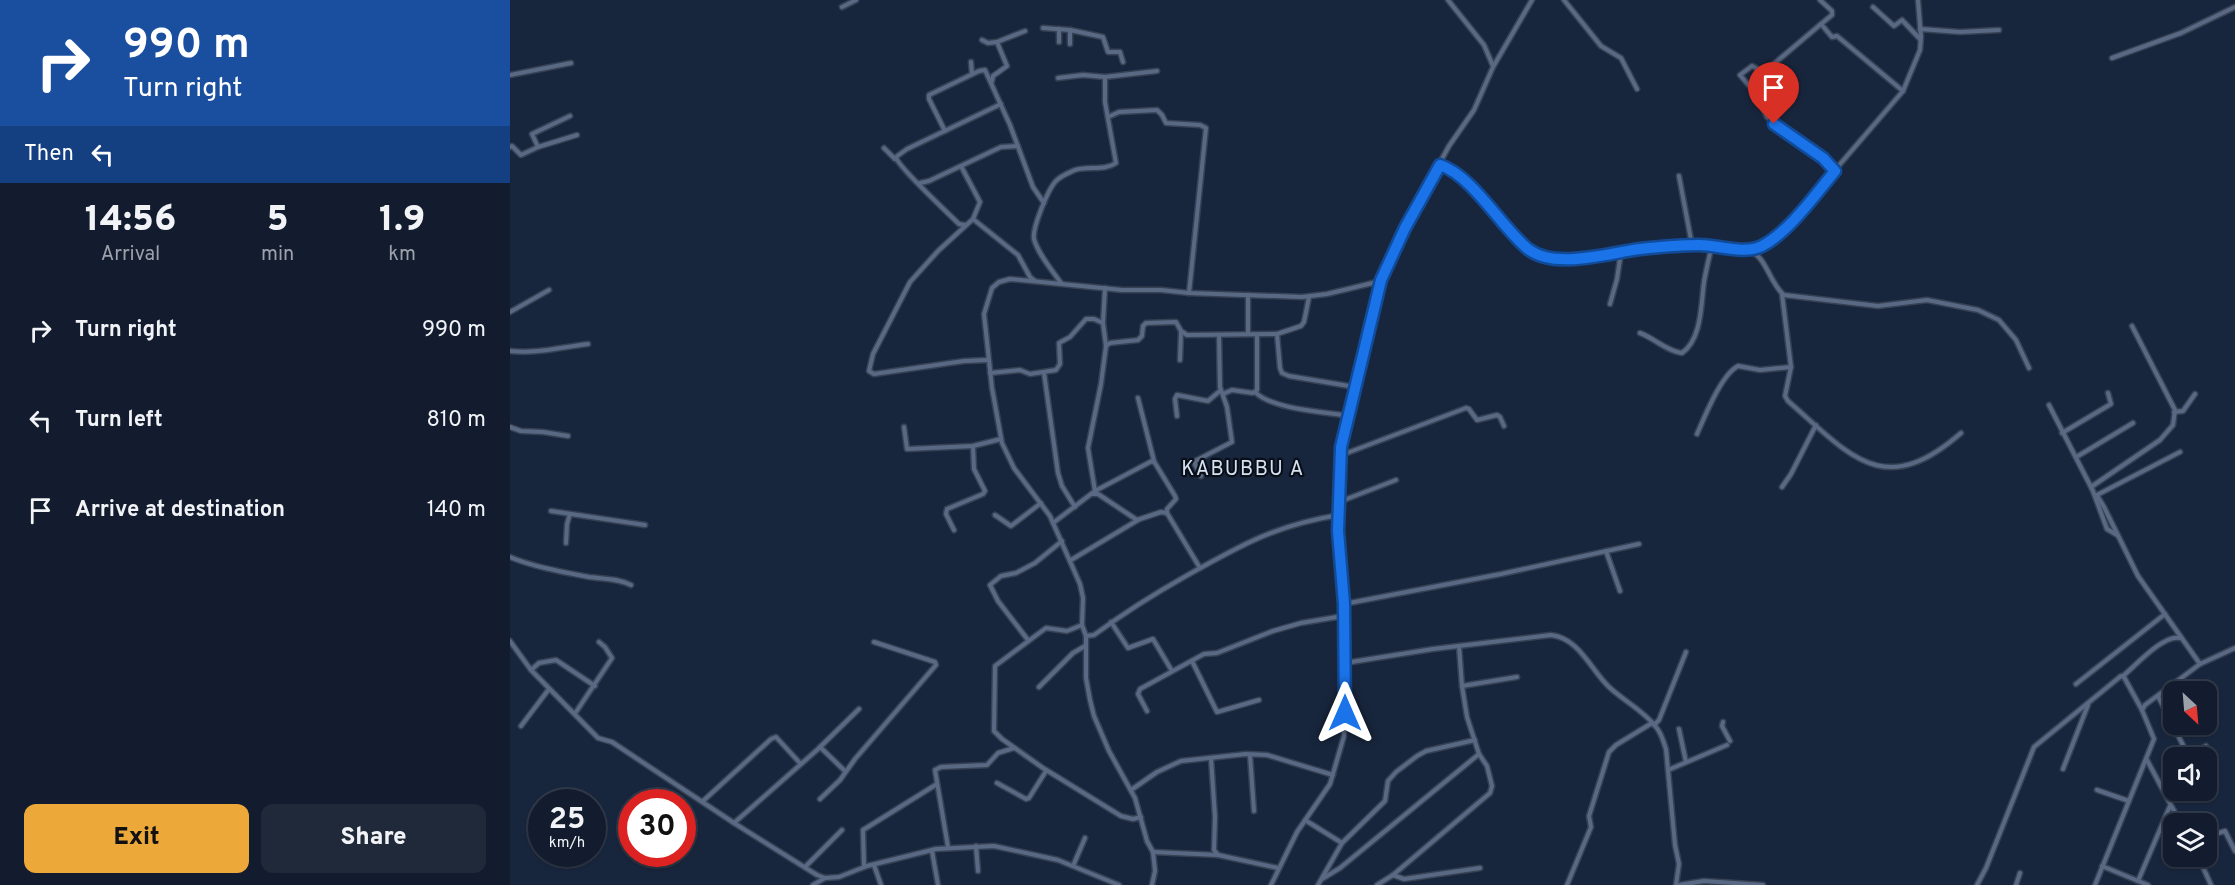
<!DOCTYPE html>
<html lang="en">
<head>
<meta charset="utf-8">
<style>
	body { margin:0; font-family:Overpass,sans-serif; background:#1f293a; color:#f1f3f6; height:100vh; display:flex; flex-direction:column; font-size:22px; white-space:nowrap }
	* { box-sizing:border-box; margin:0 }
	p { font-size:20px; color:#9ca1aa }
	.icon { flex:none; width:33px; height:33px; fill:none; stroke:currentColor; stroke-width:2; stroke-linecap:round; stroke-linejoin:round }
	.map { position:relative; flex:1; overflow:hidden }
	.side { display:flex; flex-direction:column; background:#121c2e; width:510px }
	.side>* { flex:none }
	.top-card { background:#1a4fa0; color:#fff; overflow:hidden }
	.needle { width:39px; rotate:154deg }
	.buttons { position:absolute; left:1653px; top:681px; display:grid; gap:12px }
	.buttons a { display:grid; place-items:center; width:54px; height:54px; border-radius:12px; background:#121c2e; box-shadow:0 2px 4px #0004,0 0 0 2px #313a4a; font-size:30px }
	.speed { position:absolute; left:18px; top:789px; display:flex; gap:12px; font-size:30px; font-weight:700; text-align:center }
	.speed>* { display:grid; place-content:center; width:78px; height:78px; border-radius:50%; background:#121c2e; box-shadow:0 2px 4px #0004,0 0 0 2px #313a4a; line-height:1 }
	.speed small { font-size:15px; font-weight:400 }
	.speed .limit { border:9px solid #d22; background:#fff; color:#111 }
	.pin { position:absolute; display:grid; place-items:center; width:51px; height:51px; color:#fff; margin:-62px -26px; border-radius:50% 50% 50% 0; rotate:-45deg; box-shadow:0 0 6px #0007 }
	.pin .icon { rotate:45deg }
	.me { position:absolute; width:66px; margin:-33px; rotate:0deg; stroke-linejoin:round; filter:drop-shadow(0 0 4px #0008) }
	.turn { display:flex; align-items:center; gap:21px; height:126px; padding:0 24px; font-size:27px }
	.turn .icon { width:78px; height:78px; stroke-width:2.5 }
	.turn b { display:block; font-size:42px; line-height:51px }
	.then { display:flex; align-items:center; height:57px; padding:0 24px; background:#0003; gap:12px; font-size:22px }
	.eta { display:flex; justify-content:space-evenly; align-items:center; height:102px; text-align:center }
	.eta b { font-size:36px; font-weight:800; line-height:42px }
	.cta { display:flex; gap:12px; margin-top:auto; padding:12px 24px }
	.cta a { flex:1; height:69px; border-radius:12px; background:#eca93a; color:#111; font-size:24px; font-weight:800; line-height:69px; text-align:center }
	.cta a+a { background:#1f293a; color:#f1f3f6 }
	ul { padding:0; list-style:none }
	li { display:flex; align-items:center; gap:18px; height:90px; padding:0 24px }
	li div { flex:1 }
	li b { display:block; font-size:22px }
	li em { font-style:normal }
	main { display:flex; flex:1; min-height:0 }
	.map>svg:first-child { display:block }
</style>
</head>
<body>
<main>
<section class="side">
<div class="top-card">
<div class="turn"><svg class="icon" aria-label="right" viewBox="0 0 24 24"><path d="M7 20v-9h11M14 6l5 5-5 5"/></svg><div><b>990 m</b>Turn right</div></div>
<div class="then">Then<svg class="icon" aria-label="left" viewBox="0 0 24 24"><path d="M17 20v-9H6M10 6l-5 5 5 5"/></svg></div>
</div>
<div class="eta">
<div><b>14:56</b><p>Arrival</p></div>
<div><b>5</b><p>min</p></div>
<div><b>1.9</b><p>km</p></div>
</div>
<ul>
<li><svg class="icon" aria-label="right" viewBox="0 0 24 24"><path d="M7 20v-9h11M14 6l5 5-5 5"/></svg><div><b>Turn right</b></div><em>990 m</em></li>
<li><svg class="icon" aria-label="left" viewBox="0 0 24 24"><path d="M17 20v-9H6M10 6l-5 5 5 5"/></svg><div><b>Turn left</b></div><em>810 m</em></li>
<li><svg class="icon" aria-label="arrive" viewBox="0 0 24 24"><path d="M6 21V4h12l-3 4 3 4H6"/></svg><div><b>Arrive at destination</b></div><em>140 m</em></li>
</ul>
<div class="cta"><a>Exit</a><a>Share</a></div>
</section>
<div class="map">
<svg width="1725" height="885" viewBox="0 0 1725 885">
	<rect width="100%" height="100%" fill="#18263d"/>
	<g fill="none" stroke-linecap="round" stroke-linejoin="round">
		<!-- street casing -->
		<g stroke="#374154" stroke-width="7">
			<g id="street">
				<path d="M938,0L974,45L983,66"/>
				<path d="M1054,0L1091,46L1111,58L1127,89"/>
				<path d="M1310,0L1322,11V15L1311,24L1322,37L1327,36L1393,91"/>
				<path d="M332,7L346,0"/>
				<path d="M1363,7L1384,26L1392,20L1410,39"/>
				<path d="M1311,24L1259,68L1250,70L1242,66L1230,75L1247,95L1257,117L1293,146L1313,158L1325,171"/>
				<path d="M533,28L560,30"/>
				<path d="M549,29V42"/>
				<path d="M1410,29L1450,32L1489,30"/>
				<path d="M472,40L478,43L487,42"/>
				<path d="M560,44V30L593,37L598,52H610L613,62"/>
				<path d="M1602,58L1671,33L1725,7"/>
				<path d="M461,62L462,74"/>
				<path d="M0,75L61,63"/>
				<path d="M548,78L573,75L595,77"/>
				<path d="M482,81L483,76L497,66L487,42L515,31"/>
				<path d="M598,117L609,112L647,110L652,115L656,123L690,125L696,128L679,293"/>
				<path d="M435,131L419,99V95L469,71L475,70L500,125L523,187L534,203"/>
				<path d="M0,147L2,146L11,155L28,147L22,134L60,116"/>
				<path d="M28,147L67,135"/>
				<path d="M374,148L385,159"/>
				<path d="M930,165C956,173 973,201 989,220C996,228 1005,235 1012,242C1018,248 1022,253 1030,256C1053,265 1083,256 1107,252C1139,247 1212,238 1242,252C1256,258 1261,285 1274,295L1368,306L1417,300L1468,310L1489,320L1506,340L1519,368"/>
				<path d="M451,166L470,202L463,219L428,251L400,282L363,354L359,371L364,374L454,361L478,360"/>
				<path d="M1169,176L1182,245"/>
				<path d="M410,183L419,181L491,147L508,146"/>
				<path d="M463,219L508,255L520,277L525,281"/>
				<path d="M455,225L449,224C438,213 387,166 386,157L397,149L491,104"/>
				<path d="M1237,250L1251,246L1264,238L1288,213L1393,91L1410,50L1411,37L1408,0"/>
				<path d="M551,283C542,270 528,254 524,239C522,228 538,190 545,182C550,176 558,173 565,170C578,166 595,171 606,163L595,102V77L647,71"/>
				<path d="M1272,294L1281,367L1275,396L1278,401C1340,455 1373,501 1451,433"/>
				<path d="M1100,304L1107,279L1111,252"/>
				<path d="M0,312L39,290"/>
				<path d="M593,323L595,288"/>
				<path d="M1130,333C1144,338 1156,351 1172,353C1192,339 1191,304 1194,282C1196,270 1199,258 1202,245"/>
				<path d="M738,334V295"/>
				<path d="M767,334L770,368L772,373L779,376L845,387"/>
				<path d="M0,351C26,354 52,347 78,344"/>
				<path d="M670,360L671,332"/>
				<path d="M480,373L510,370L520,374L546,370L550,364L549,343L560,337L576,319H584L593,323L596,346"/>
				<path d="M534,373L548,473L552,486L565,507"/>
				<path d="M745,392C761,409 815,412 839,416"/>
				<path d="M713,394L722,390L743,393L747,390V335"/>
				<path d="M628,398L644,461"/>
				<path d="M1539,405L1583,491L1597,529L1607,535"/>
				<path d="M1664,412L1673,411L1685,394"/>
				<path d="M667,416L665,399L667,395L698,401L711,390"/>
				<path d="M0,427L11,431L33,432L58,436"/>
				<path d="M394,427L397,449L463,446L491,439"/>
				<path d="M1552,433L1601,404L1598,393"/>
				<path d="M1187,434C1195,416 1211,375 1228,366L1250,370L1281,367"/>
				<path d="M1670,452L1585,496L1588,497L1594,507L1628,576L1690,664"/>
				<path d="M829,456L956,408L959,409L967,420L987,415L990,417L994,426"/>
				<path d="M1568,456L1623,423"/>
				<path d="M691,476L685,464V461L722,442L717,407L710,387L709,335"/>
				<path d="M1272,487L1281,474L1306,425"/>
				<path d="M1581,487L1650,440L1663,425L1665,410L1622,326"/>
				<path d="M585,491L642,461L645,463L665,496L666,499L657,509V513"/>
				<path d="M583,494H588L627,520L651,512L657,513"/>
				<path d="M829,502L886,480"/>
				<path d="M41,511L135,525"/>
				<path d="M657,513L690,568"/>
				<path d="M485,515L501,526L531,503"/>
				<path d="M543,523L585,491L578,448L591,384L596,346L600,343L628,340L632,336L633,326L636,323L666,322L671,331L677,335L767,334L791,326L794,322L799,297"/>
				<path d="M444,530L436,514L437,509L473,494L475,491L464,469L463,446"/>
				<path d="M56,543L57,524L60,514"/>
				<path d="M1096,551L1110,591"/>
				<path d="M0,557C24,567 53,572 79,577C93,579 107,578 121,585"/>
				<path d="M561,560L628,520"/>
				<path d="M834,604L991,574L1129,544"/>
				<path d="M601,622L618,648L643,639L662,671"/>
				<path d="M572,625L557,631L536,628L485,666L484,731L492,739L533,768L611,816L623,819L631,817"/>
				<path d="M576,636L584,635C614,613 644,594 676,576C731,545 766,525 829,515"/>
				<path d="M518,640L488,601L480,585L491,576L506,573L525,563L552,541"/>
				<path d="M0,641L21,670L88,738L102,742L224,823L307,875L315,878L329,877L357,866L426,849L484,846L548,860L609,885"/>
				<path d="M949,646L952,686L1007,677"/>
				<path d="M682,661L707,712L749,700"/>
				<path d="M835,663L923,649L1041,635C1069,638 1081,670 1099,687C1114,701 1134,711 1146,727C1152,734 1153,741 1156,749L1165,845L1169,864L1166,885"/>
				<path d="M21,670L29,663L46,660L85,686"/>
				<path d="M1613,676C1626,665 1654,634 1670,638"/>
				<path d="M1566,684L1655,614"/>
				<path d="M529,687L563,653L575,646"/>
				<path d="M1648,696L1677,753L1683,754L1696,746"/>
				<path d="M637,711L628,694L630,689L694,654L707,653L763,631L791,623L833,616"/>
				<path d="M66,712L102,658L95,647L89,642"/>
				<path d="M1213,722L1212,726L1220,741"/>
				<path d="M1144,725L1149,720L1176,652"/>
				<path d="M11,726L39,689"/>
				<path d="M1169,729L1176,762"/>
				<path d="M310,747L335,771"/>
				<path d="M740,755L744,811"/>
				<path d="M701,758L705,817L704,850L708,855"/>
				<path d="M1637,760L1671,824"/>
				<path d="M1553,769L1578,705"/>
				<path d="M1158,770L1217,745"/>
				<path d="M487,783L516,799L519,798L536,771"/>
				<path d="M621,790L647,772L671,761L736,754L757,755L823,775"/>
				<path d="M1587,790L1619,801"/>
				<path d="M310,799L330,780L345,759L426,665L425,662L364,642"/>
				<path d="M193,801L261,739L266,737L290,763"/>
				<path d="M795,820L832,843"/>
				<path d="M224,823L307,750L349,709"/>
				<path d="M1696,837L1715,831L1725,851"/>
				<path d="M466,846L468,871"/>
				<path d="M438,847L425,770L431,767L477,765L488,753L504,748"/>
				<path d="M422,851L428,885"/>
				<path d="M643,852L708,855L768,868"/>
				<path d="M1688,856L1701,885"/>
				<path d="M364,865L371,885"/>
				<path d="M563,866L575,838"/>
				<path d="M1592,866L1638,885"/>
				<path d="M295,867L332,830"/>
				<path d="M354,867L353,830L427,784"/>
				<path d="M883,875L894,879L970,868"/>
				<path d="M812,879L830,868L969,754"/>
				<path d="M1628,881L1660,806"/>
				<path d="M303,885L315,878"/>
				<path d="M642,885L645,871L643,852L637,841L625,798L599,751L584,716L580,700L576,678V636L572,625L573,598L570,584L540,516L504,468L492,443L482,388L474,314L482,288L489,282L500,279L612,290H651L679,293L792,297L817,294L871,281"/>
				<path d="M761,885L787,832L820,784L834,736V604L828,531L829,456L871,281L903,212L939,146L964,110L983,67L1022,0"/>
				<path d="M808,885L832,843L875,801L878,781L886,772L907,756L916,751L965,740"/>
				<path d="M867,885L883,875L980,793L982,786L977,766L969,754L957,717L952,686"/>
				<path d="M1057,885L1081,827L1079,816L1099,752L1106,745L1142,723"/>
				<path d="M1169,885L1194,881L1253,885"/>
				<path d="M1467,885L1476,868L1524,747L1611,676L1614,677L1632,710"/>
				<path d="M1506,885L1510,873"/>
				<path d="M1585,885L1644,739L1632,710L1635,705L1690,664L1725,648"/>
			</g>
		</g>
		<!-- street -->
		<use href="#street" stroke="#596984" stroke-width="4"/>
	</g>
	<g fill="none" stroke-linecap="round" stroke-linejoin="round">
		<!-- route casing -->
		<g stroke="#114b97" stroke-width="15">
			<path id="route" d="M835,713L834,604L828,531L831,447L871,280L895,228L930,165C963,176 991,227 1018,249C1045,270 1099,253 1130,249C1149,247 1169,245 1189,245C1208,245 1234,255 1252,246C1279,232 1305,195 1325,171L1313,158L1264,124"/>
		</g>
		<!-- route -->
		<use href="#route" stroke="#1a73e8" stroke-width="10"/>
	</g>
	<g text-anchor="middle" dominant-baseline="central" stroke-width="4.5" stroke-linejoin="round" paint-order="stroke">
		<!-- quarter labels -->
		<g font-size="20" letter-spacing="1.5" fill="#d7e1f0" stroke="#090f19">
			<text x="733" y="470">KABUBBU A</text>
		</g>
	</g>
</svg>
<div class="buttons">
<a><svg class="needle" viewBox="-14 -14 28 28"><path d="M0-13l5 13h-10z" fill="#e53935"/><path d="M0 13l5-13h-10z" fill="#9ca1aa"/></svg></a>
<a><svg class="icon" aria-label="sound" viewBox="0 0 24 24"><path d="M4 9h4l5-4v14l-5-4H4zM17 9q2 3 0 6"/></svg></a>
<a><svg class="icon" aria-label="layers" viewBox="0 0 24 24"><path d="M12 4l9 5-9 5-9-5zM3 14l9 5 9-5"/></svg></a>
</div>
<div class="speed"><div>25<small>km/h</small></div><div class="limit">30</div></div>
<div class="pin" style="left:1264px;top:124px;background:#d93025"><svg class="icon" aria-label="arrive" viewBox="0 0 24 24"><path d="M6 21V4h12l-3 4 3 4H6"/></svg></div>
<svg class="me" style="left:835px;top:713px" viewBox="-20 -20 40 40"><path d="M0-17L14 15 0 8-14 15z" fill="#1a73e8" stroke="#fff" stroke-width="4"/></svg>
</div>
</main>
</body>
</html>
